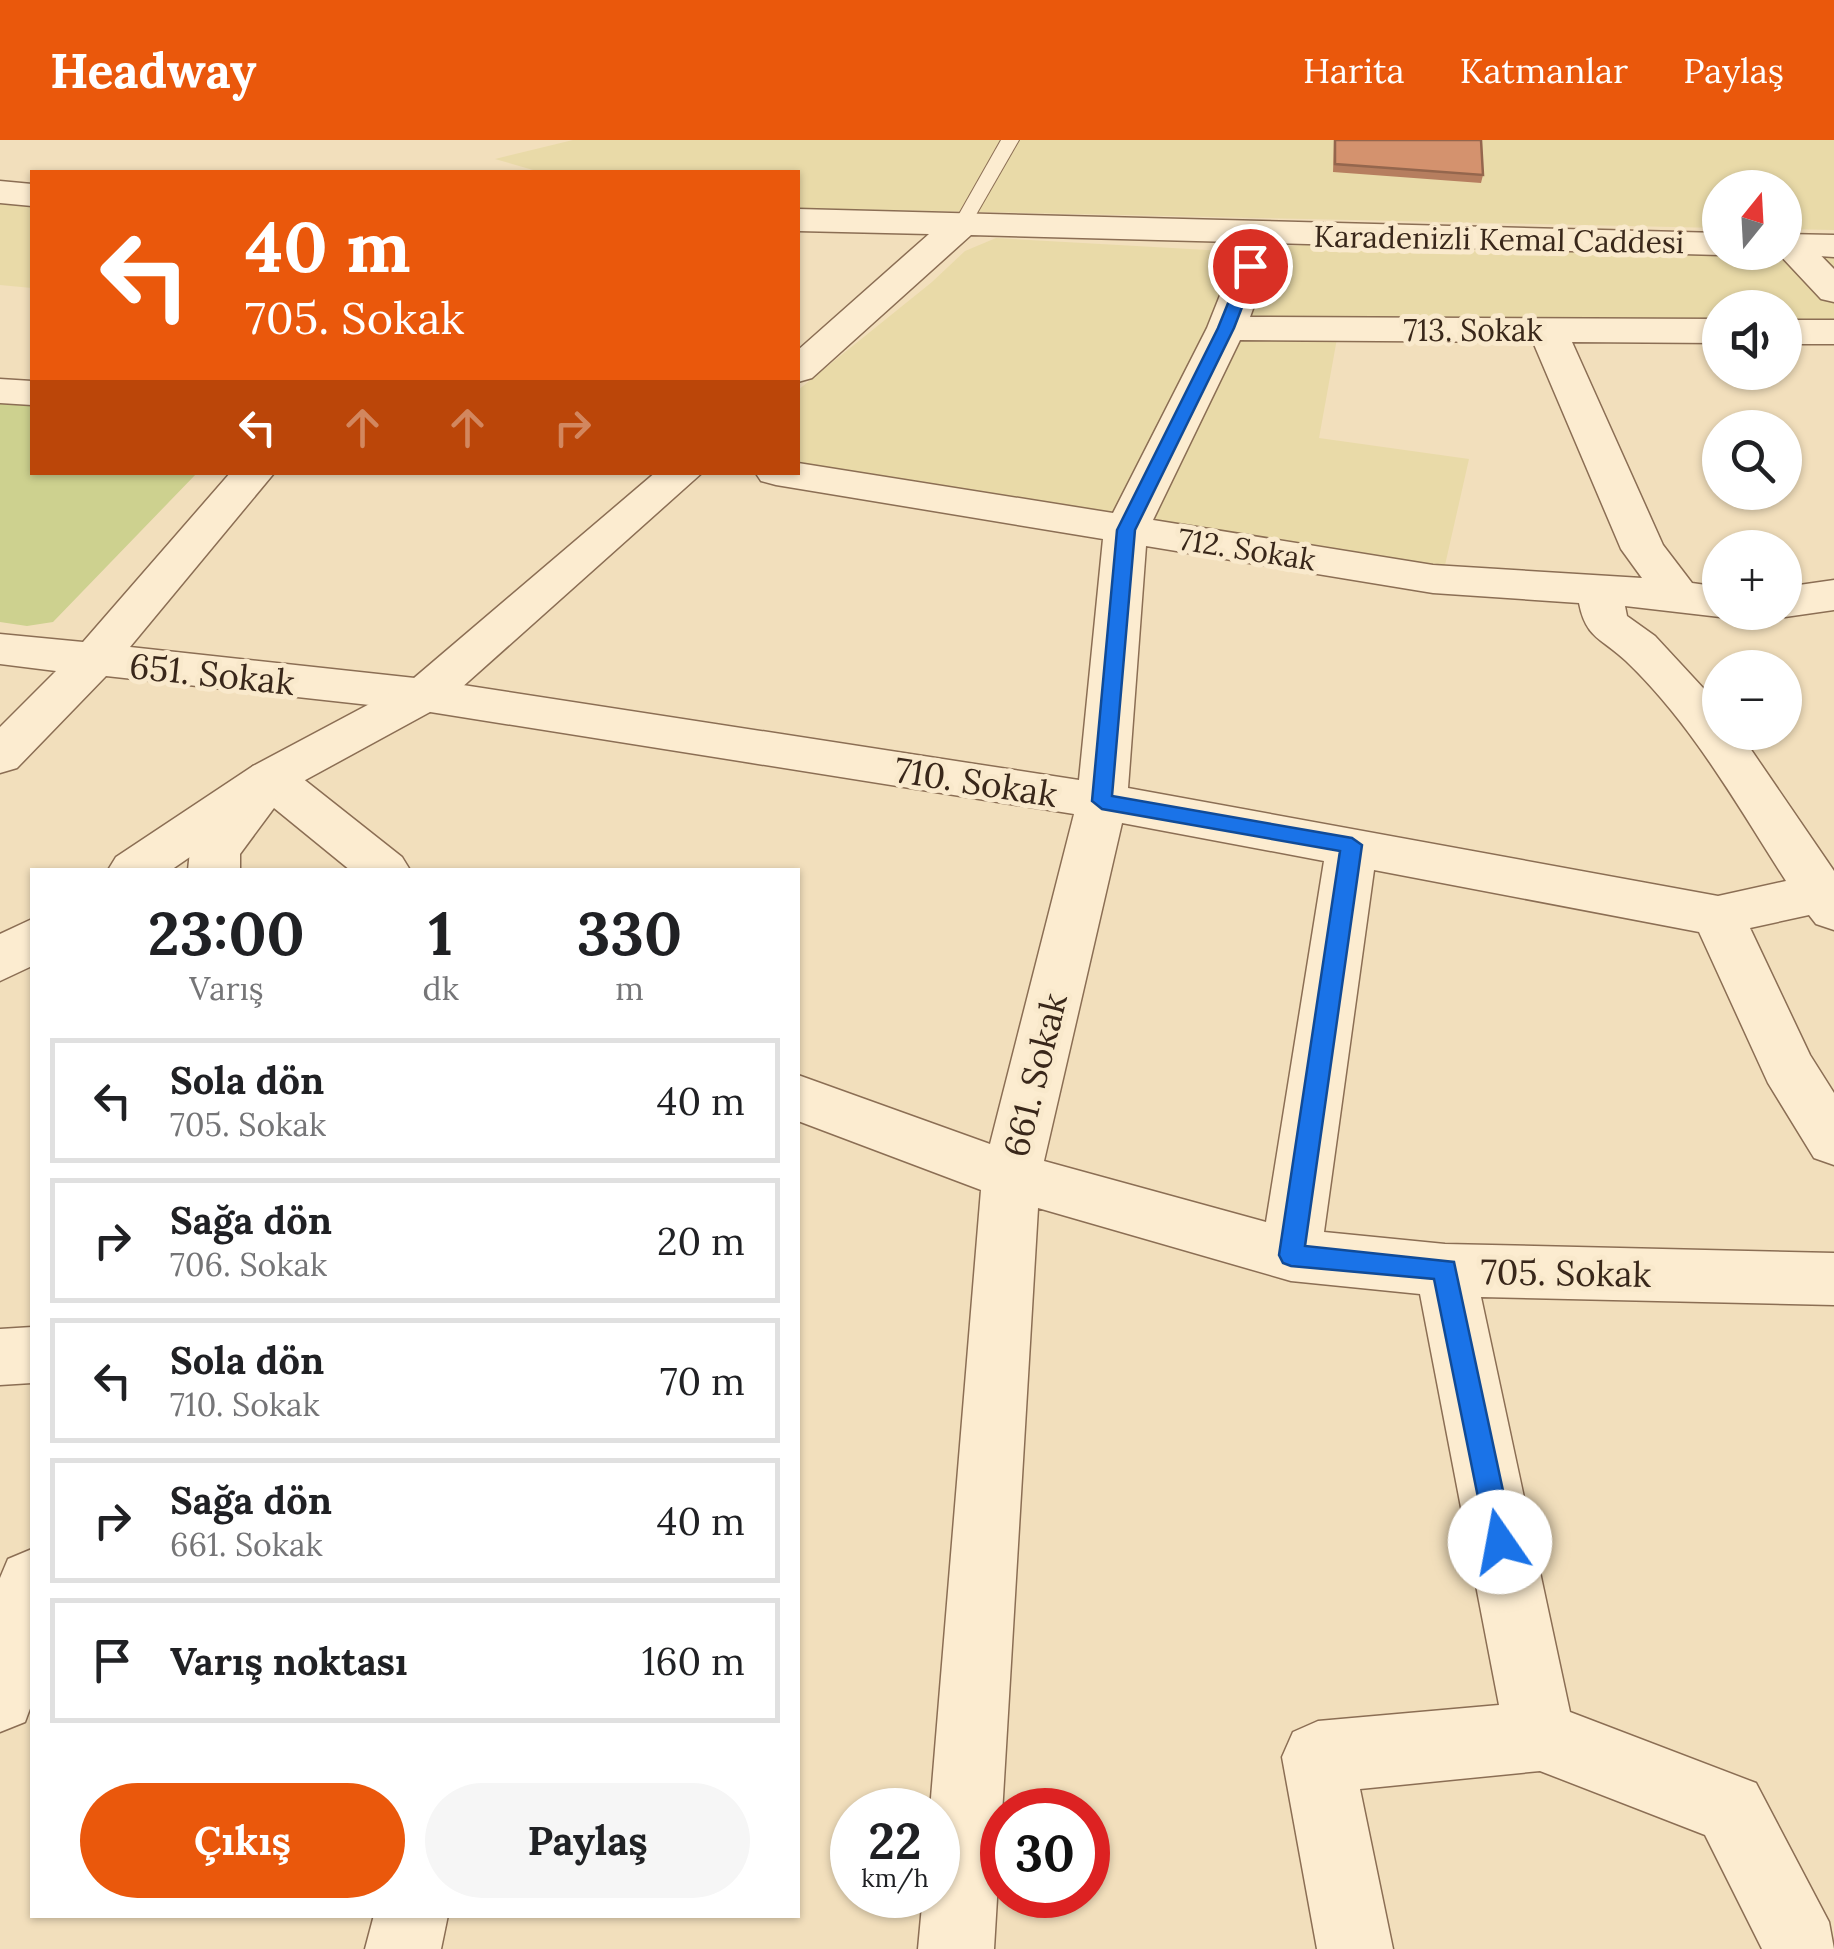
<!DOCTYPE html>
<html lang="tr">
<head>
<meta charset="utf-8">
<style>
	body { margin:0; font-family:Lora,serif; background:#f6f6f6; color:#202124; height:100vh; display:flex; flex-direction:column; font-size:38px; white-space:nowrap }
	* { box-sizing:border-box; margin:0 }
	p { font-size:32px; color:#757577 }
	.icon { flex:none; width:55px; height:55px; fill:none; stroke:currentColor; stroke-width:2; stroke-linecap:round; stroke-linejoin:round }
	.map { position:relative; flex:1; overflow:hidden }
	.side { position:absolute; left:30px; top:728px; width:770px; height:1050px; display:flex; flex-direction:column; background:#fff; border-radius:0px; box-shadow:0 2px 8px #0004 }
	.side>* { flex:none }
	.hud { position:absolute; left:30px; top:30px; width:770px; height:305px; border-radius:0px; box-shadow:0 2px 8px #0004; background:#ea580c; color:#fff; overflow:hidden }
	.needle { width:65px; rotate:18deg }
	.controls { position:absolute; left:1702px; top:30px; display:grid; gap:20px }
	.controls a { display:grid; place-items:center; width:100px; height:100px; border-radius:50%; background:#fff; box-shadow:0 2px 8px #0004; font-size:50px }
	.speed { position:absolute; left:830px; top:1648px; display:flex; gap:20px; font-size:50px; font-weight:700; text-align:center }
	.speed>* { display:grid; place-content:center; width:130px; height:130px; border-radius:50%; background:#fff; box-shadow:0 2px 8px #0004; line-height:1 }
	.speed small { font-size:25px; font-weight:400 }
	.speed .limit { border:15px solid #d22; background:#fff; color:#111 }
	.pin { position:absolute; display:grid; place-items:center; width:85px; height:85px; color:#fff; margin:-42px; border:5px solid #fff; border-radius:50%; box-shadow:0 2px 10px #0007 }
	.me { position:absolute; width:110px; margin:-55px; rotate:348deg; stroke-linejoin:round; filter:drop-shadow(0 0 8px #0008) }
	.turn { display:flex; align-items:center; gap:35px; height:210px; padding:0 50px; font-size:45px }
	.turn .icon { width:130px; height:130px; stroke-width:2.5 }
	.turn b { display:block; font-size:70px; line-height:85px }
	.lanes { display:flex; align-items:center; height:95px; padding:0 50px; background:#0003; justify-content:center; gap:50px; direction:ltr }
	.lanes .off { opacity:.35 }
	.eta { display:flex; justify-content:space-evenly; align-items:center; height:170px; text-align:center }
	.eta b { font-size:60px; font-weight:800; line-height:70px }
	.cta { display:flex; gap:20px; margin-top:auto; padding:20px 50px }
	.cta a { flex:1; height:115px; border-radius:60px; background:#ea580c; color:#fff; font-size:40px; font-weight:800; line-height:115px; text-align:center }
	.cta a+a { background:#f6f6f6; color:#202124 }
	ul { padding:0; list-style:none }
	li { display:flex; align-items:center; gap:30px; height:125px; margin:0 20px 15px; padding:0 30px; border:5px solid #e0e0e0; border-radius:0px }
	li div { flex:1 }
	li b { display:block; font-size:38px }
	li em { font-style:normal }
	header { display:flex; align-items:center; gap:60px; box-sizing:border-box; height:140px; padding:0 50px; background:#ea580c; color:#fff }
	header strong { font-size:48px }
	nav { display:flex; gap:55px; margin-inline-start:auto; font-size:35px }
	.map>svg:first-child { display:block }
</style>
</head>
<body>
<header>
<strong>Headway</strong>
<nav><a>Harita</a><a>Katmanlar</a><a>Paylaş</a></nav>
</header>
<div class="map">
<svg width="1834" height="1809" viewBox="0 0 1834 1809">
	<rect width="100%" height="100%" fill="#f2dfbc"/>
	<!-- farmland -->
	<g fill="#e9daa8">
		<path d="M573,0H1834V90L1785,89V48H1720V88L798,68V32H540L495,19Z"/>
		<path d="M0,63L32,65V148L0,145Z"/>
		<path d="M996,98L1225,111L1329,103L1834,116V195H1785V168H1720V195L1338,193L1319,298L1469,319L1443,434L798,324V250L932,142L965,111Z"/>
	</g>
	<!-- green -->
	<path fill="#cdd18f" d="M0,261L32,263V332L197,333L53,482L27,486L0,482Z"/>
	<g fill="none" stroke-linecap="round" stroke-linejoin="round">
		<!-- service casing -->
		<g stroke="#8b6e54" stroke-width="2">
			<path id="service" d="M1001,0H1019L969,87H957L954,83Z"/>
		</g>
		<!-- minor casing -->
		<g stroke="#8b6e54" stroke-width="3">
			<g id="minor">
				<path d="M1262,84L1275,87L1280,95L1250,177L1720,179V203L1572,202L1663,405L1692,443L1720,447V472H1735L1720,477L1625,466L1627,476L1655,496L1717,563L1720,592H1739L1834,731V790L1816,784L1809,775L1750,788L1810,915L1834,953V1025L1814,1018L1768,943L1699,792L1374,730L1324,1092L1445,1104L1834,1113V1165L1481,1157L1570,1572L1756,1643L1829,1782L1834,1809H1762L1705,1695L1540,1631L1360,1649L1393,1809H1317L1282,1617L1293,1592L1318,1581L1499,1565L1420,1154L1291,1141L1038,1068L994,1809H918L923,1755H938V1670H930L981,1050L798,981V935L990,1004L1074,674L424,571L106,536L17,628L0,633V587L56,531L0,524V494L83,502L231,332H275L130,507L424,539L1079,640L1103,399L776,345L761,341L755,332H798V323L1113,373L1207,188L1244,95L1249,87ZM1240,200L1533,202L1621,409L1642,438L1433,425L1153,380ZM1146,406L1433,453L1579,463C1586,499 1602,498 1626,521C1692,584 1737,665 1786,741L1718,756L1128,648ZM1122,683L1324,721L1266,1082L1044,1021Z"/>
				<path d="M1790,94L1803,97L1834,129V162L1821,159L1777,112H1785V95Z"/>
				<rect x="1785" y="180" width="49" height="24"/>
				<path d="M0,239L32,241V265L0,263Z"/>
				<path d="M1834,440V470L1785,477L1770,472H1785V447Z"/>
				<path d="M270,621L287,626L402,717L410,730H350L274,668L240,714V730H188L190,711L197,698L253,626Z"/>
				<path d="M32,1187V1243L0,1245V1189Z"/>
				<path d="M32,1409V1563L25,1582L0,1592V1438L8,1419Z"/>
				<path d="M374,1775H448L441,1809H365Z"/>
			</g>
		</g>
		<!-- tertiary casing -->
		<g stroke="#8b6e54" stroke-width="3">
			<g id="tertiary">
				<path d="M0,41L32,44V66L0,63Z"/>
				<path d="M798,69L1720,93V112H1730L1720,115L971,95L812,238L798,242V210L929,94L798,91Z"/>
				<path d="M1785,94L1834,95V117L1772,113L1785,112Z"/>
				<path d="M656,332H703L441,566L287,650L171,730H108L116,717L253,626L407,544Z"/>
				<path d="M32,779V826L0,841V794Z"/>
			</g>
		</g>
		<!-- service -->
		<use href="#service" fill="#fcecd0" fill-rule="evenodd"/>
		<!-- minor -->
		<use href="#minor" fill="#fcecd0" fill-rule="evenodd"/>
		<!-- tertiary -->
		<use href="#tertiary" fill="#fcecd0" fill-rule="evenodd"/>
	</g>
	<!-- wall -->
	<path fill="#b67e5f" d="M1334,0H1481L1483,35L1481,43L1333,32Z"/>
	<!-- building -->
	<path fill="#d4926e" stroke="#94664d" stroke-width="2.5" d="M1335,0H1481L1483,35L1335,24Z"/>
	<!-- route -->
	<path fill="#1a73e8" stroke="#114b97" stroke-width="2.5" d="M1250,121L1258,126L1234,188L1135,390L1112,656L1352,698L1362,705L1305,1106L1454,1122L1514,1402L1510,1411L1500,1415L1491,1411L1487,1402L1434,1139L1291,1126L1283,1123L1279,1115L1340,711L1102,669L1092,661L1117,390L1218,188L1243,126Z"/>
	<g text-anchor="middle" dominant-baseline="central" stroke-width="10" stroke-linejoin="round" paint-order="stroke">
		<!-- far-street labels -->
		<g font-size="30" fill="#39271a" stroke="#f9e9cc">
			<text transform="translate(1499 99) rotate(1)">Karadenizli Kemal Caddesi</text>
			<text x="1473" y="190">713. Sokak</text>
			<text transform="translate(1247 409) rotate(9)">712. Sokak</text>
		</g>
		<!-- street labels -->
		<g font-size="35" fill="#39271a" stroke="#f9e9cc">
			<text transform="translate(212 534) rotate(6)">651. Sokak</text>
			<text transform="translate(976 642) rotate(9)">710. Sokak</text>
			<text transform="translate(1035 935) rotate(-76)">661. Sokak</text>
			<text transform="translate(1566 1133) rotate(1)">705. Sokak</text>
		</g>
	</g>
</svg>
<div class="controls">
<a><svg class="needle" viewBox="-14 -14 28 28"><path d="M0-13l5 13h-10z" fill="#e53935"/><path d="M0 13l5-13h-10z" fill="#757577"/></svg></a>
<a><svg class="icon" aria-label="sound" viewBox="0 0 24 24"><path d="M4 9h4l5-4v14l-5-4H4zM17 9q2 3 0 6"/></svg></a>
<a><svg class="icon" aria-label="search" viewBox="0 0 24 24"><circle cx="10" cy="10" r="6"/><path d="M15 15l6 6"/></svg></a>
<a>+</a>
<a>−</a>
</div>
<div class="speed"><div>22<small>km/h</small></div><div class="limit">30</div></div>
<div class="pin" style="left:1250px;top:126px;background:#d93025"><svg class="icon" aria-label="arrive" viewBox="0 0 24 24"><path d="M6 21V4h12l-3 4 3 4H6"/></svg></div>
<svg class="me" style="left:1500px;top:1402px" viewBox="-20 -20 40 40"><circle r="19" fill="#fff"/><path d="M0-13L10 11 0 6-10 11z" fill="#1a73e8"/></svg>
<div class="hud">
<div class="turn"><svg class="icon" aria-label="left" viewBox="0 0 24 24"><path d="M17 20v-9H6M10 6l-5 5 5 5"/></svg><div><b>40 m</b>705. Sokak</div></div>
<div class="lanes"><svg class="icon" aria-label="left" viewBox="0 0 24 24"><path d="M17 20v-9H6M10 6l-5 5 5 5"/></svg><svg class="icon off" aria-label="ahead" viewBox="0 0 24 24"><path d="M12 20V5M6 11l6-6 6 6"/></svg><svg class="icon off" aria-label="ahead" viewBox="0 0 24 24"><path d="M12 20V5M6 11l6-6 6 6"/></svg><svg class="icon off" aria-label="right" viewBox="0 0 24 24"><path d="M7 20v-9h11M14 6l5 5-5 5"/></svg></div>
</div>
<section class="side">
<div class="eta">
<div><b>23:00</b><p>Varış</p></div>
<div><b>1</b><p>dk</p></div>
<div><b>330</b><p>m</p></div>
</div>
<ul>
<li><svg class="icon" aria-label="left" viewBox="0 0 24 24"><path d="M17 20v-9H6M10 6l-5 5 5 5"/></svg><div><b>Sola dön</b><p>705. Sokak</p></div><em>40 m</em></li>
<li><svg class="icon" aria-label="right" viewBox="0 0 24 24"><path d="M7 20v-9h11M14 6l5 5-5 5"/></svg><div><b>Sağa dön</b><p>706. Sokak</p></div><em>20 m</em></li>
<li><svg class="icon" aria-label="left" viewBox="0 0 24 24"><path d="M17 20v-9H6M10 6l-5 5 5 5"/></svg><div><b>Sola dön</b><p>710. Sokak</p></div><em>70 m</em></li>
<li><svg class="icon" aria-label="right" viewBox="0 0 24 24"><path d="M7 20v-9h11M14 6l5 5-5 5"/></svg><div><b>Sağa dön</b><p>661. Sokak</p></div><em>40 m</em></li>
<li><svg class="icon" aria-label="arrive" viewBox="0 0 24 24"><path d="M6 21V4h12l-3 4 3 4H6"/></svg><div><b>Varış noktası</b></div><em>160 m</em></li>
</ul>
<div class="cta"><a>Çıkış</a><a>Paylaş</a></div>
</section>
</div>
</body>
</html>
